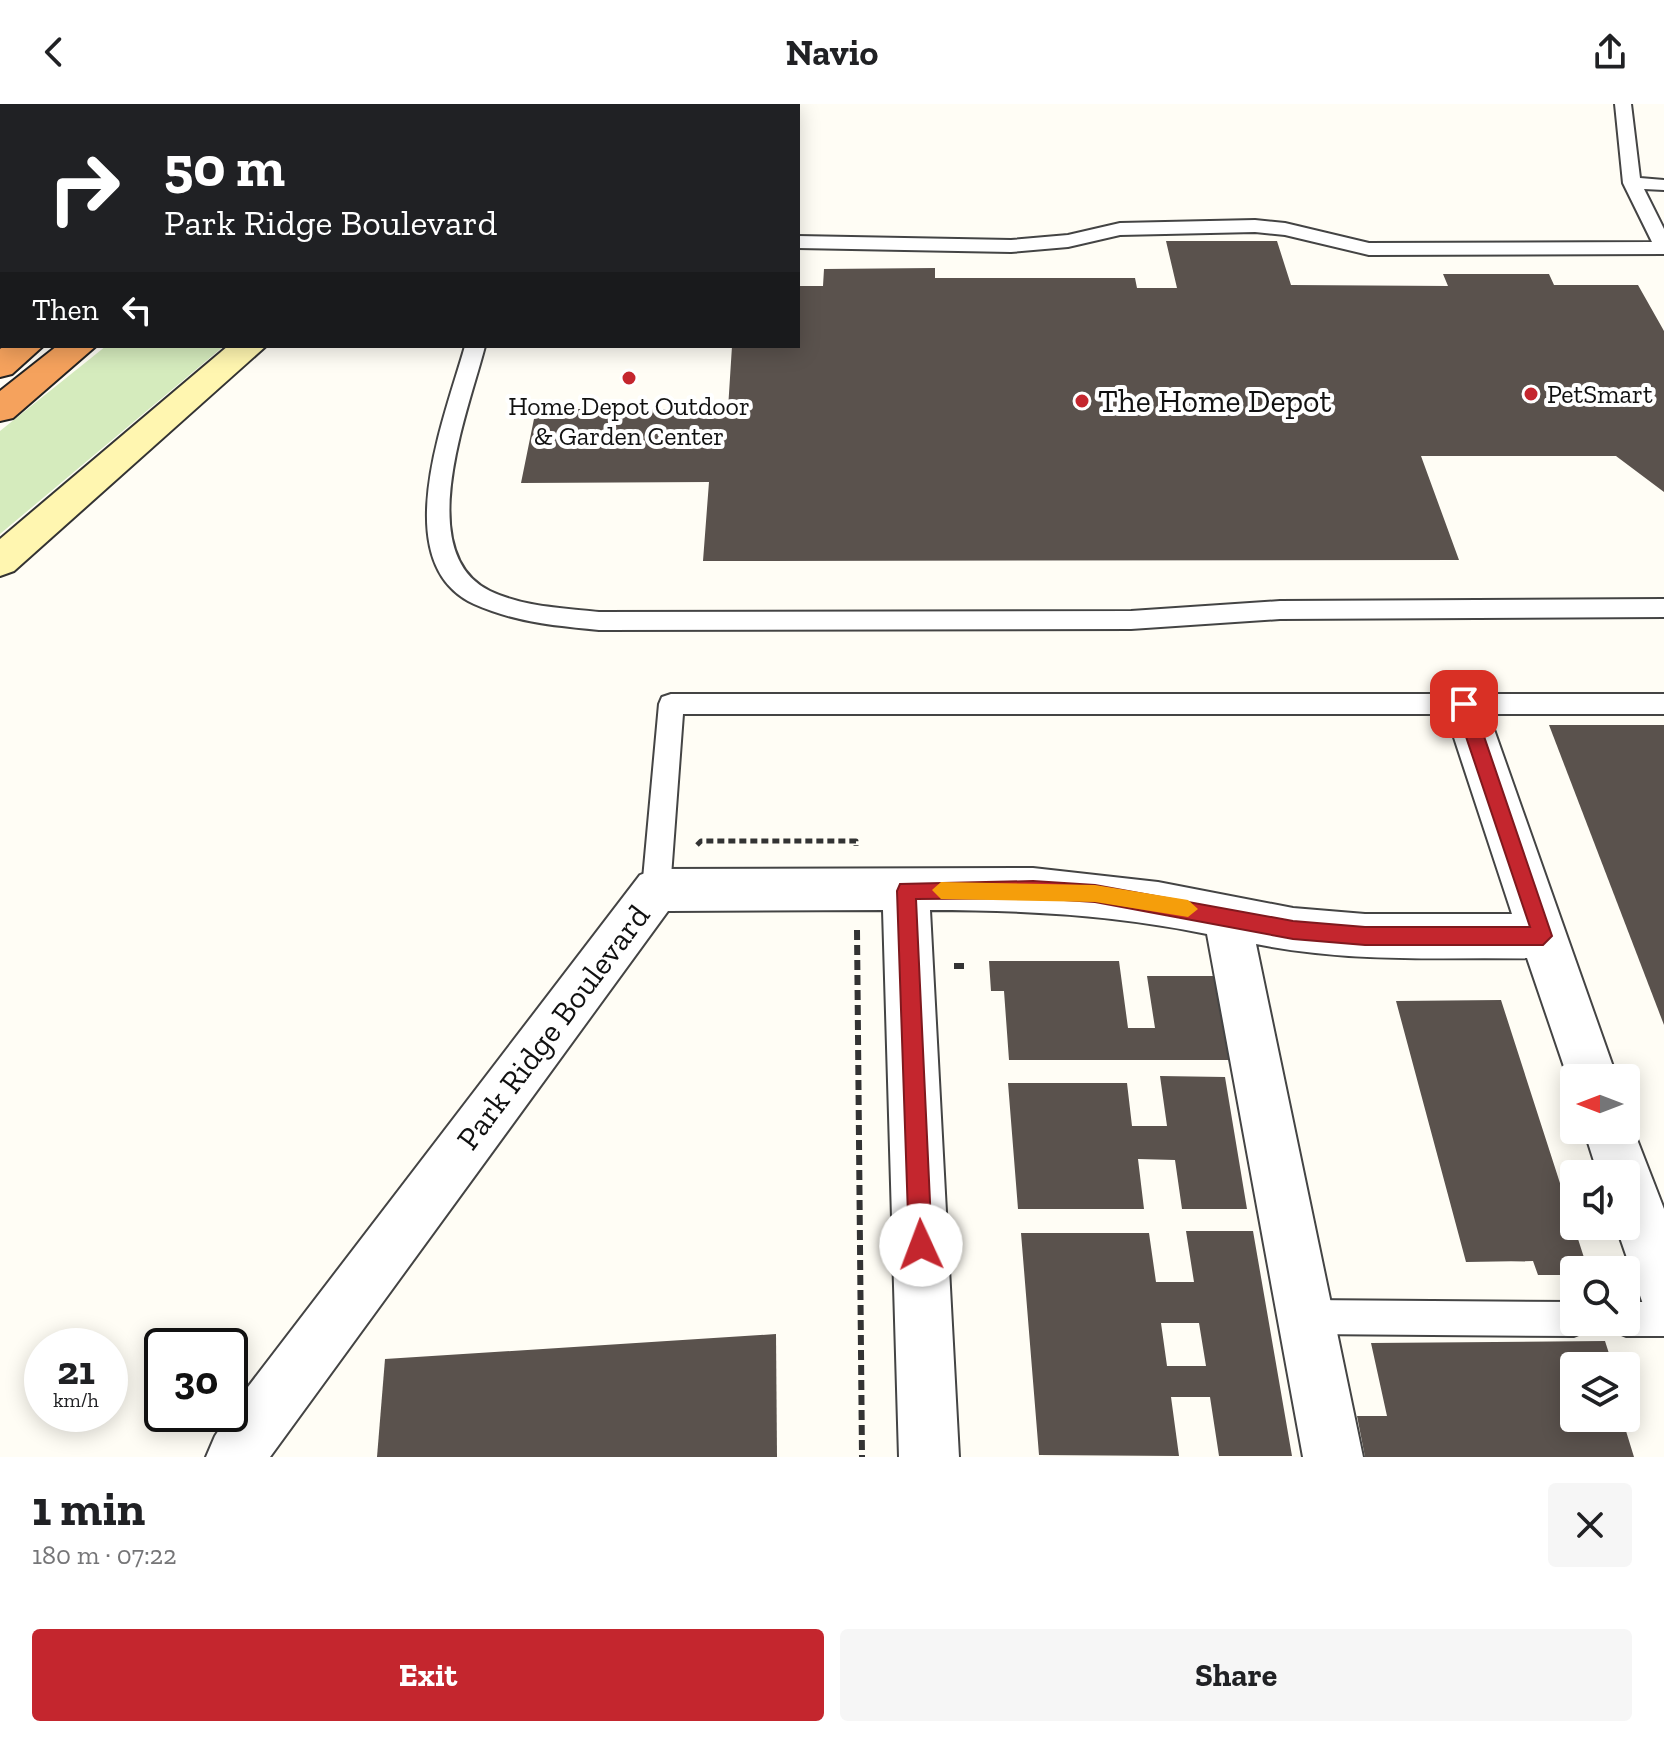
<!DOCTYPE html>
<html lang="en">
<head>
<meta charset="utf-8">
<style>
	body { margin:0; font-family:"Zilla Slab",serif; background:#f6f6f6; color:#202124; height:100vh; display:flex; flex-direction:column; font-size:30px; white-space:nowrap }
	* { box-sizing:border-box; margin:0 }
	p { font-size:26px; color:#757577 }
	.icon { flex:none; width:44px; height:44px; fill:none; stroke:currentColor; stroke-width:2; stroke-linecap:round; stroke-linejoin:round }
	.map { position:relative; height:1353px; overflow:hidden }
	.drawer { display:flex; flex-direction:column; background:#fff; flex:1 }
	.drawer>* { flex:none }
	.hud { position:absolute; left:0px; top:0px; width:800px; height:244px; box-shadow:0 4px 20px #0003; background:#202124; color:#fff; overflow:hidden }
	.needle { width:52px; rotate:270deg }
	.controls { position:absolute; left:1560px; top:960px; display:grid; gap:16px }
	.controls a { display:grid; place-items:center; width:80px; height:80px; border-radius:8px; background:#fff; box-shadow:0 4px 20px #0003; font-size:40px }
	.speed { position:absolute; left:24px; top:1224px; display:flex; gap:16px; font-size:40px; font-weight:700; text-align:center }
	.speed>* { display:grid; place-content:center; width:104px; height:104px; border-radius:50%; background:#fff; box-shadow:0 4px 20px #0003; line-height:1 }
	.speed small { font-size:20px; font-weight:400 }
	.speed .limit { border:4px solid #111; border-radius:12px; background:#fff; color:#111 }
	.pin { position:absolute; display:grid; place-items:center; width:68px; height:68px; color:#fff; margin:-34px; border-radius:16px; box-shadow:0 4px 12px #0006 }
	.me { position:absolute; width:88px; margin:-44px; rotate:358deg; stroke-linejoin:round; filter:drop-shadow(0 0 6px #0008) }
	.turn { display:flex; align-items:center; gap:28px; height:168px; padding:0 32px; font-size:36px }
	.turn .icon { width:104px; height:104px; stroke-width:2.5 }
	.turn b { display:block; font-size:56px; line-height:68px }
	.then { display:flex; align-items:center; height:76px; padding:0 32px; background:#0003; gap:16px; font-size:30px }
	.round { display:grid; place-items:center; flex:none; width:84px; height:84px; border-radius:8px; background:#f6f6f6 }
	.headline { display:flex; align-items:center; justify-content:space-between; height:136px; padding:0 32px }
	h1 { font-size:48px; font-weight:800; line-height:60px }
	.cta { display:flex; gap:16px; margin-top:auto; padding:16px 32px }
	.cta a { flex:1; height:92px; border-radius:8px; background:#c4262e; color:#fff; font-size:32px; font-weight:800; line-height:92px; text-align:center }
	.cta a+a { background:#f6f6f6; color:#202124 }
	header { display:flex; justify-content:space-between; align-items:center; height:104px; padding:0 32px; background:#fff; font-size:36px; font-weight:800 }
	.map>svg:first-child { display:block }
</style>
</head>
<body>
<header><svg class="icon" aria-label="back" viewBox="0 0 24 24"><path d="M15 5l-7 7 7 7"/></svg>Navio<svg class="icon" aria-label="share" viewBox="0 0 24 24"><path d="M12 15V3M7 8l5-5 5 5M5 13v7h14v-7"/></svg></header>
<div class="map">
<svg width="1664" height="1353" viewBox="0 0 1664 1353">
	<rect width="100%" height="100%" fill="#fffdf5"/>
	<!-- green -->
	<path fill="#d5ebbd" d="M106,242H224L0,430V327Z"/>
	<!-- building -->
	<g fill="#5a524d" fill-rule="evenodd">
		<path d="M1166,137H1277L1291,181L1448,182L1443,170H1549L1554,181H1638L1664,227V388L1616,352H1421L1459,456L703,457L709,378L521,379L536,305H728L732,242H798V182H823L824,165L935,164V174H1135L1137,184H1177Z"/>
		<path d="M1549,621H1664V921Z"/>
		<path d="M989,857H1119L1128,924H1155L1147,872H1216L1231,956H1009L1004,887H991Z"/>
		<path d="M1501,896L1588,1166H1574V1171H1538L1533,1157L1466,1158L1396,897Z"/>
		<path d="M1160,972L1225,973L1247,1105H1182L1175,1056L1138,1055L1144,1105H1018L1008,979H1127L1132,1022H1167Z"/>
		<path d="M1186,1127H1253L1292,1352H1219L1210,1293H1171L1179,1352L1039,1351L1021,1129H1149L1156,1178H1194ZM1161,1219H1199L1206,1262H1167Z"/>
		<path d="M776,1230L777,1353H377L385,1255Z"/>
		<path d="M1605,1237L1613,1262H1574V1314H1622L1634,1353H1365L1357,1312H1387L1371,1239Z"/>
	</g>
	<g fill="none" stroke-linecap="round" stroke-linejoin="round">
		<!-- service casing -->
		<g stroke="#444" stroke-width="4">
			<g id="service">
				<path d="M1615,0H1631L1640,74L1664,76V86L1644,85L1664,125V150L1369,151L1285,131L1255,128L1120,131L1068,143L1011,148L798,144V132L1011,136L1068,131L1120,119L1255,116L1285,119L1369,139L1652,138L1623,79Z"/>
				<path d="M465,242H485C469,305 411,449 490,487C524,503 562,504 599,508L1131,507L1280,497L1664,495V513L1280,515L1131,525L599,526C556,522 514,518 474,500C385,459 446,310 465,242Z"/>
				<path d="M671,590H1664V610H683L670,786L666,795L656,798L646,795L642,786L659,600L662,593Z"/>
				<path d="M1306,1196L1574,1198V1218H1589L1586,1227L1574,1232L1306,1230L1294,1225L1289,1213L1294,1201Z"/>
				<path d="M1626,1198H1664V1232H1626L1614,1227L1611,1218H1626Z"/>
			</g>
		</g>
		<!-- minor casing -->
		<g stroke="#444" stroke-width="4">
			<g id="minor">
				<path d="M1464,583L1479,588L1485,600L1617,974H1574V992L1527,854C1436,854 1345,858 1256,840L1363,1353H1303L1207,830C1115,811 1024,806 930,806L959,1353H899L883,806L668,807L270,1353H206L215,1332L241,1292L640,771L656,765L1033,764L1158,778L1293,804L1365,810H1512L1443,600L1449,588Z"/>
				<path d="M1626,1007L1664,1105V1211L1644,1203L1616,1122H1626V1070H1598L1584,1026H1626Z"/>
			</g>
		</g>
		<!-- secondary casing -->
		<g stroke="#333" stroke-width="4">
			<g id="secondary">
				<path d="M2,19V37L0,38V20Z"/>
				<path d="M228,242H266L14,467L0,472V435Z"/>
			</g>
		</g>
		<!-- motorway casing -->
		<g stroke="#222" stroke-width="4">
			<g id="motorway">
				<path d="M2,148V168L0,169V149Z"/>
				<path d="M4,242H43L12,270L0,273V245Z"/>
				<path d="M57,242H96L13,314L0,317V287Z"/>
			</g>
		</g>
		<!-- path-far1 -->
		<path stroke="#333" stroke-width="5" stroke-dasharray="7 4" stroke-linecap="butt" d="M697,741L701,737H856V742"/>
		<!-- path -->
		<g stroke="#333" stroke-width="6" stroke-dasharray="10 5" stroke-linecap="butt">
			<path d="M857,826L862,1353"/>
			<path d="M954,862H969"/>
		</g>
		<!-- service -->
		<use href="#service" fill="#fff" fill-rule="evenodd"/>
		<!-- minor -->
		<use href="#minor" fill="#fff" fill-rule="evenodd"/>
		<!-- secondary -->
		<use href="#secondary" fill="#fff6b0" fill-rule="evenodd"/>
		<!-- motorway -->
		<use href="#motorway" fill="#f5a25d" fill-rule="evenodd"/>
	</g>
	<!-- route -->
	<path fill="#c4262e" stroke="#7f191e" stroke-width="2" d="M1464,592L1473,600L1552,832L1543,841H1365L1293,835L1095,798L1033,794L916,795L932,1141L929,1149L921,1152L913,1149L909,1141L897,787L900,780L1033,777L1095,781L1293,817L1365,823H1530L1455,600Z"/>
	<!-- slow -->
	<path fill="#f59e0b" d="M941,778L1095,781L1188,796L1198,805L1188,813L1095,798L941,795L932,786Z"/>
	<!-- markers -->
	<g fill="#c4262e" stroke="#fff" stroke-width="3">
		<circle cx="629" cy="274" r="8"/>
		<circle cx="1531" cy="290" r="8"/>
		<circle cx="1082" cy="297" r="8"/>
	</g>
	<g text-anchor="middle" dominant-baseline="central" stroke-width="8" stroke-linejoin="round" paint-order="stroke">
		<!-- far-poi labels -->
		<g font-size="26" fill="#111" stroke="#fff" text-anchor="start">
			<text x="1547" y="290">PetSmart</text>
			<text x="629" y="302" text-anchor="middle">Home Depot Outdoor<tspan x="629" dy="30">&amp; Garden Center</tspan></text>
		</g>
		<!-- poi labels -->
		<g font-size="32" fill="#111" stroke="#fff" text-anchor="start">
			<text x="1098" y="297">The Home Depot</text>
		</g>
		<!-- street labels -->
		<g font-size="32" fill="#111" stroke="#fff">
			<text transform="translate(553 923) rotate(-53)">Park Ridge Boulevard</text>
		</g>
	</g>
</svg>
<div class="controls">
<a><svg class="needle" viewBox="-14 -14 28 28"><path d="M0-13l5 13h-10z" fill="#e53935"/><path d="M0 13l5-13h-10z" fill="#757577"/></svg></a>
<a><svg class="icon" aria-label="sound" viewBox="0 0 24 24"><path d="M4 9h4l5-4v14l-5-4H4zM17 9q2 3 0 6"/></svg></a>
<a><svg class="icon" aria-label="search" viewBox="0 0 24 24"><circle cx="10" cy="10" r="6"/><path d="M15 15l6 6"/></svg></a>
<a><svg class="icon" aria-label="layers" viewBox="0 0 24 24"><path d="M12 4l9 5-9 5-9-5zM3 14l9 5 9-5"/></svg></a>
</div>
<div class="speed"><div>21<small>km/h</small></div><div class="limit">30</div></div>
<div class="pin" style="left:1464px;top:600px;background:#d93025"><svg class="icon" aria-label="arrive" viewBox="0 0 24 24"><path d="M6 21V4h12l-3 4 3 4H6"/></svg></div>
<svg class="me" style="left:921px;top:1141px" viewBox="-20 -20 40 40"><circle r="19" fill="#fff"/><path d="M0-13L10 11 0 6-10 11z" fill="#c4262e"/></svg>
<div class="hud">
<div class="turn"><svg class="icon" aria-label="right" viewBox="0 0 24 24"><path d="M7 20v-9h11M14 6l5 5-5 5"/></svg><div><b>50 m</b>Park Ridge Boulevard</div></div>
<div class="then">Then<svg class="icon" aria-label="left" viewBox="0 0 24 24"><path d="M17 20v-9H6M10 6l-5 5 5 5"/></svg></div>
</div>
</div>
<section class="drawer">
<div class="headline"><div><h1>1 min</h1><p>180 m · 07:22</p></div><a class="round"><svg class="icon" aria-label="close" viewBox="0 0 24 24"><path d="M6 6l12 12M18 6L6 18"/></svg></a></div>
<div class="cta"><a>Exit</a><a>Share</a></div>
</section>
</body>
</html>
